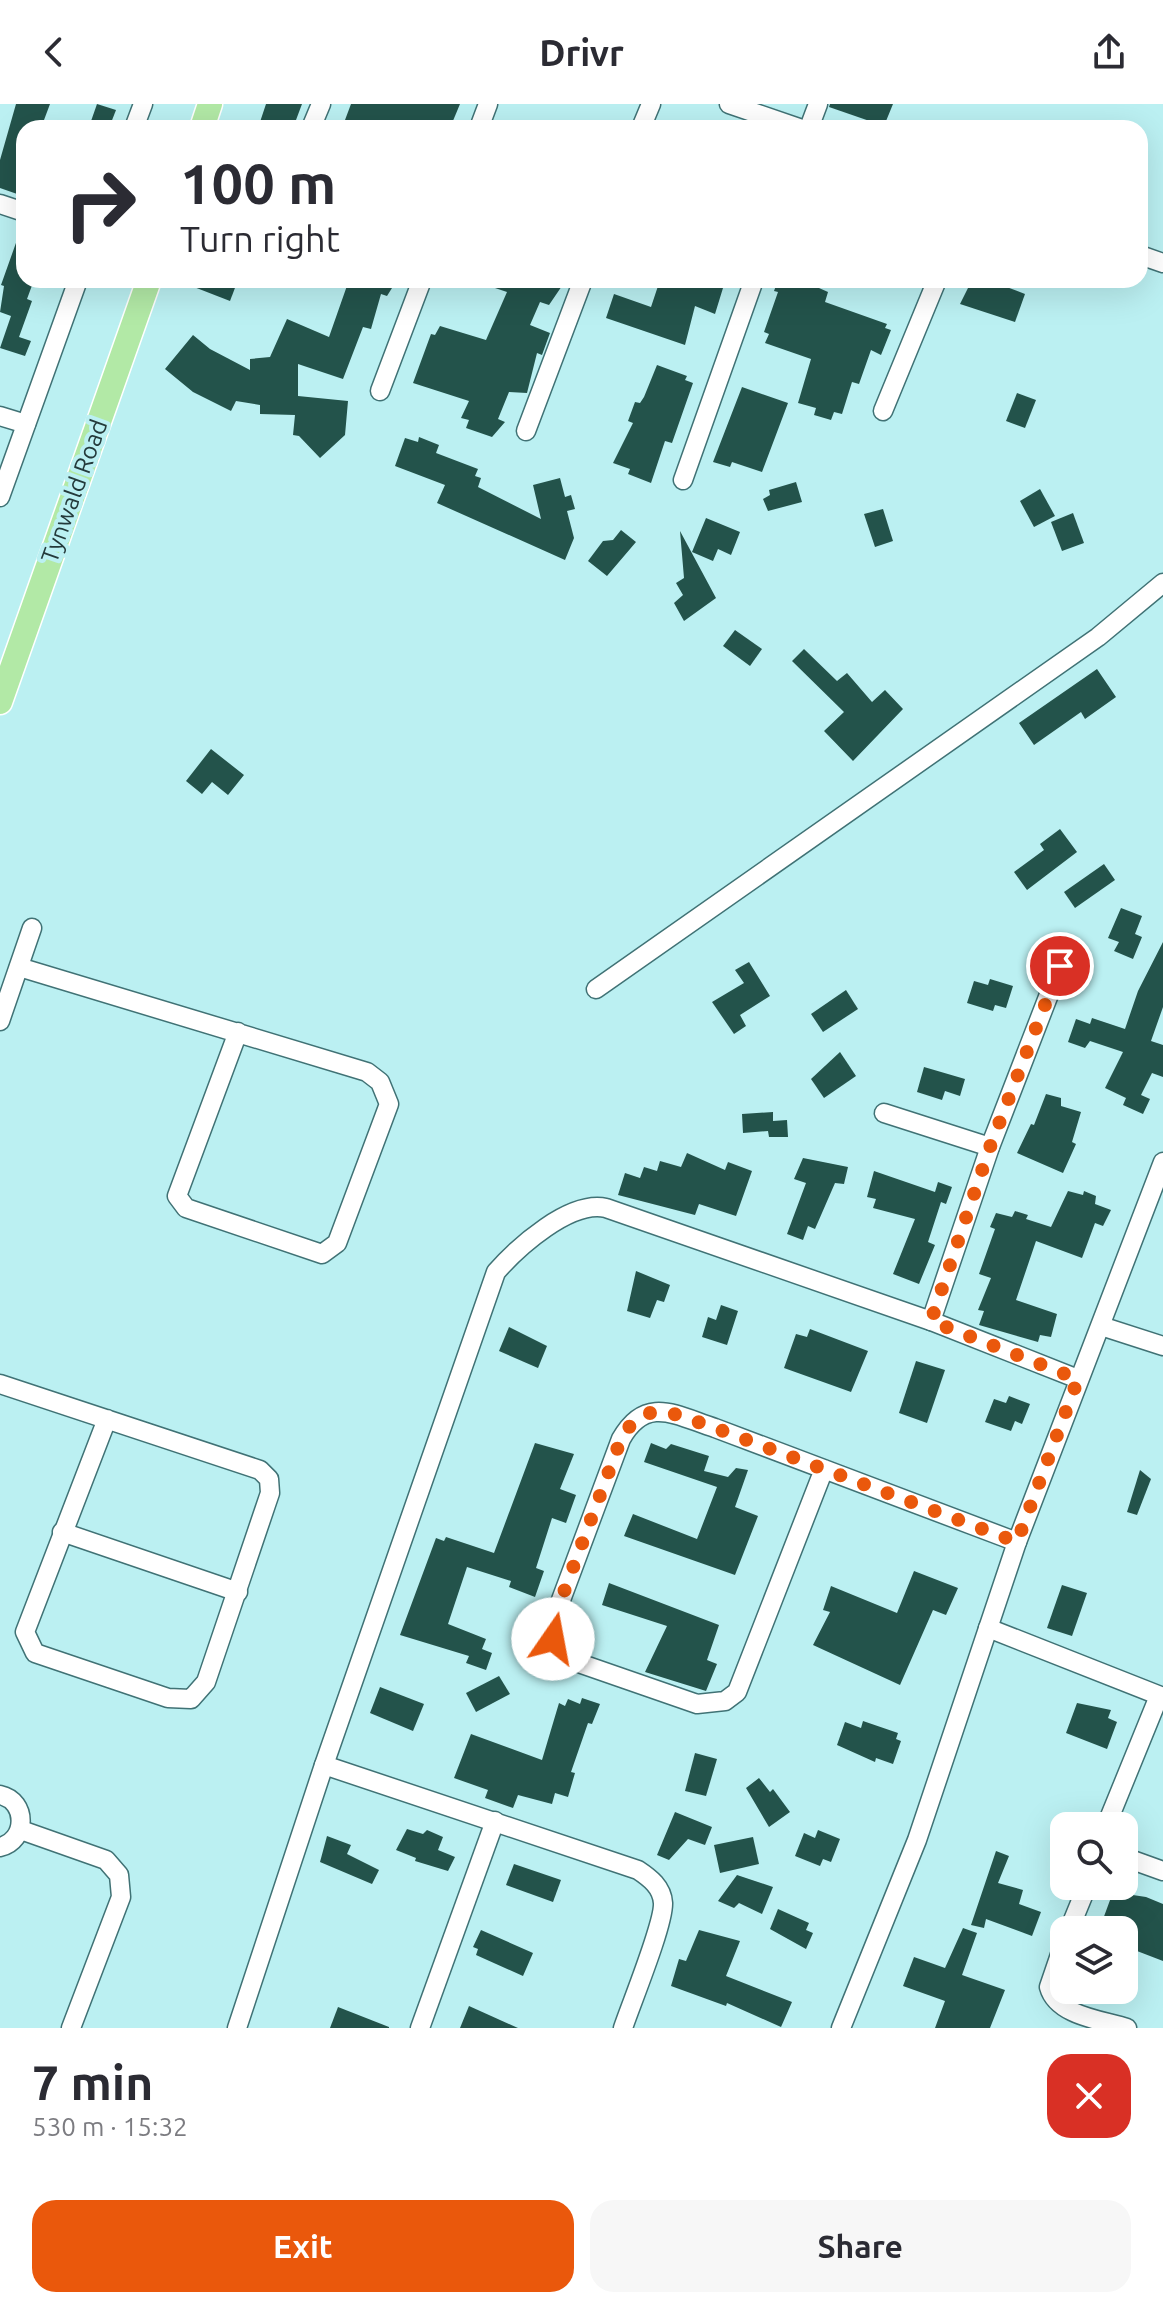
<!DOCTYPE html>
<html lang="en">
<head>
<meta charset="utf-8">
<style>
	body { margin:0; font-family:Ubuntu,sans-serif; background:#f7f7f7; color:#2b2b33; height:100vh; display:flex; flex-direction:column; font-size:30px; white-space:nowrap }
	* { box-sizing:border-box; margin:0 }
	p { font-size:26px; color:#7c7c81 }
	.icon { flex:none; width:44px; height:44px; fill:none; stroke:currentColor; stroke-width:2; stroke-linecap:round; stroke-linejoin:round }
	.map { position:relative; height:1924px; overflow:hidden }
	.panel { display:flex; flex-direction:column; background:#fff; flex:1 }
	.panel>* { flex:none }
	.banner { position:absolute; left:16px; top:16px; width:1132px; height:168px; border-radius:24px; box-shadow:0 8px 32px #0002; background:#fff; color:#2b2b33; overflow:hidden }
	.fabs { position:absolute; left:1050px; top:1708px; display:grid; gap:16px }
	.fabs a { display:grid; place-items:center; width:88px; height:88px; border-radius:16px; background:#fff; box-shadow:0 8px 32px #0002; font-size:40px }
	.pin { position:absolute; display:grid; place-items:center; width:68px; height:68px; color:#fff; margin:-34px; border:4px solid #fff; border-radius:50%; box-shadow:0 2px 8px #0007 }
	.me { position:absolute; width:88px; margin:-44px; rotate:12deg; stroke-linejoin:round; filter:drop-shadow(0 0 6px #0008) }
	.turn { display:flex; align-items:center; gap:28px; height:168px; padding:0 32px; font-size:36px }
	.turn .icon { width:104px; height:104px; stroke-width:2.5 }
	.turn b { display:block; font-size:56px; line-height:68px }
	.round { display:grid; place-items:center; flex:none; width:84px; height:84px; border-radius:24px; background:#f7f7f7 }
	.overview { display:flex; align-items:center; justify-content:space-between; height:136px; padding:0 32px }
	h1 { font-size:48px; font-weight:600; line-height:60px }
	.cta { display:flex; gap:16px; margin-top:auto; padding:16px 32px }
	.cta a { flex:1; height:92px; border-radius:24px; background:#ea580c; color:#fff; font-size:32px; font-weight:600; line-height:92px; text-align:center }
	.cta a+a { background:#f7f7f7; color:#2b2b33 }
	header { display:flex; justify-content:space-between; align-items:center; height:104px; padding:0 32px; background:#fff; font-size:36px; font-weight:600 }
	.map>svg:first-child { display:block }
</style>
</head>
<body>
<header><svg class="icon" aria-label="back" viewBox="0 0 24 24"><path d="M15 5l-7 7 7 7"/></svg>Drivr<svg class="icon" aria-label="share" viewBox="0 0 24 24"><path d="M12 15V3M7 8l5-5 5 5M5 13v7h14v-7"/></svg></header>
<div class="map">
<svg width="1163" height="1924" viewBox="0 0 1163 1924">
	<rect width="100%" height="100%" fill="#bbf0f2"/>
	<!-- building -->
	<g fill="#23534b">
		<path d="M16,0H50L41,24H24V81L20,91L0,84V56Z"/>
		<path d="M97,0L116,6L109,24L90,20Z"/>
		<path d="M266,0H302L293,24H258Z"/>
		<path d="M351,0H460L450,24H342Z"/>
		<path d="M830,0H893L884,22L829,3Z"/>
		<path d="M22,122L24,176H34L27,195L32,197L19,233L31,237L25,252L0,244L11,212L0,208L4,182L1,181Z"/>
		<path d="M176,176H238L230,197Z"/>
		<path d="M349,176H397L387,192L381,190L371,225L363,223L343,275L298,260V292L348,297L345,331L320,354L299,332L293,331L295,311L260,310V301L236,297L231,307L193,288L165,265L193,231L210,245L250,266V255L270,253L287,215L329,233Z"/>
		<path d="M481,176H566L549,201L540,198L530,221L550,229L542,251L537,249L527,289L509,288L498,315L505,318L492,333L466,324L469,316L461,314L469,297L413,279L431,230L435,231L440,222L486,236L507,188L480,179Z"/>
		<path d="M660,176H700L723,184L715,210L695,202L685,241L606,214L614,190L651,203Z"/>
		<path d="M778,176L821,179L819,184L828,188L825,198L887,220L885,224L891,226L881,251L871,246L859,280L852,278L842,310L834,308L831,316L814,311L816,304L798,299L811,255L765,239L769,230L764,228L778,188L774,187Z"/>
		<path d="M972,176H988L1025,190L1015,218L960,200Z"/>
		<path d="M657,261L687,272L685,276L693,279L672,339L665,337L651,379L628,370L630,365L613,359L633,319L628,317L635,298L640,299L644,293Z"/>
		<path d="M742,283L788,299L762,368L732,358L730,363L713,358Z"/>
		<path d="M1017,289L1036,296L1025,324L1006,317Z"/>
		<path d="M419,333L439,341L436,349L478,365L475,372L481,374L478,383L541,415L533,381L560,374L565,393L571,391L575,405L567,407L574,434L565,456L437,399L445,381L395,362L405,334L418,338Z"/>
		<path d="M796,378L802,398L768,407L763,395L770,391L769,386Z"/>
		<path d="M1040,385L1055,412L1034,423L1020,397Z"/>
		<path d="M883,405L893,437L875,443L864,410Z"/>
		<path d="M1073,409L1084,439L1062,447L1051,418Z"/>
		<path d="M706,414L740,428L731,451L718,445L713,457L692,448Z"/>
		<path d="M621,426L636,438L607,472L588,457L603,437L613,436Z"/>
		<path d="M680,427L716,494L684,517L674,499L683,491L676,479L684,474Z"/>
		<path d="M735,526L762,545L750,562L723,542Z"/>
		<path d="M804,545L837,577L847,569L872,598L885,586L903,605L853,657L824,627L844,608L792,557Z"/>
		<path d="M1097,565L1116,593L1085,615L1081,608L1034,641L1019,619Z"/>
		<path d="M211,645L244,671L228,691L212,678L202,690L186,677Z"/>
		<path d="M1060,725L1077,748L1027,786L1014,768L1044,746L1040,740Z"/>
		<path d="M1104,760L1115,776L1075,804L1064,788Z"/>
		<path d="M1121,804L1142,812L1135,830L1142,833L1133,855L1114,847L1119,838L1108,834Z"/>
		<path d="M1163,838V903L1151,937L1163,941V973L1152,969L1141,991L1150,995L1143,1010L1123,1001L1126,994L1105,984L1123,948L1090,937L1085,944L1068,938L1076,915L1090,920L1092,914L1125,925L1138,887Z"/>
		<path d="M749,858L770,892L740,911L746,922L734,930L712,898L744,879L735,866Z"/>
		<path d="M990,875L1013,882L1006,904L995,901L993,907L967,899L974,877L988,881Z"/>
		<path d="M846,886L858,905L823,928L811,910Z"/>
		<path d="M840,948L856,972L824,994L811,975Z"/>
		<path d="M924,963L965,975L960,992L945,987L942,996L917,988Z"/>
		<path d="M1046,990L1061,994V1002L1081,1008L1072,1038L1076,1040L1063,1069L1017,1049L1031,1020L1034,1021Z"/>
		<path d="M773,1008V1017L787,1016L788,1033H769L768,1027L743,1029L742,1010Z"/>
		<path d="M687,1049L725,1066L728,1058L752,1067L736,1112L699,1100L695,1111L618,1091L625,1069L640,1074L644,1063L657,1067L660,1057L681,1063Z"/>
		<path d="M803,1054L848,1063L844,1080L835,1079L815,1125L808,1122L803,1136L787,1130L806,1079L794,1075Z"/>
		<path d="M874,1067L935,1088L938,1078L952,1083L946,1100L941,1098L928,1138L935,1141L919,1180L893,1170L915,1115L873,1104L876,1095L867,1093Z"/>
		<path d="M1068,1087L1083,1091L1084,1087L1096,1092L1095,1100L1111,1106L1103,1122L1095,1119L1082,1154L1036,1137L1016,1196L1057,1210L1051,1233L1040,1231L1038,1238L979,1221L984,1207L978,1206L991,1174L979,1170L995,1125L990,1123L996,1109L1012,1113L1015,1107L1028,1111L1026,1115L1051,1123Z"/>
		<path d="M636,1167L670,1181L664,1198L657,1196L650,1214L627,1207Z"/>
		<path d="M721,1201L738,1207L727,1241L702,1233L708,1213L716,1216Z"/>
		<path d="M509,1223L547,1242L538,1264L499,1247Z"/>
		<path d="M810,1225L868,1247L851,1288L784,1264L796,1230L807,1233Z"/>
		<path d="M916,1257L945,1266L927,1319L899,1309Z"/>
		<path d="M1009,1292L1030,1300L1022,1320L1015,1317L1011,1327L985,1318L994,1295L1006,1299Z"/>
		<path d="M535,1339L574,1350L560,1385L576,1391L566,1419L552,1414L536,1464L544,1467L535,1493L509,1483L511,1477L467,1463L448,1520L486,1535L482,1545L492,1549L486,1566L466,1559L469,1552L400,1531L436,1434L444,1437L446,1433L494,1449Z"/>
		<path d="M651,1339L666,1345L671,1340L709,1352L704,1367L728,1373L736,1364L748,1366L735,1403L758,1412L735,1471L624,1432L633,1410L697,1435L717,1383L644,1358Z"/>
		<path d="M1140,1366L1151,1375L1137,1411L1127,1408Z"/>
		<path d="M914,1467L958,1484L946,1511L933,1506L900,1581L813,1541L830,1508L823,1506L831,1482L897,1509Z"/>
		<path d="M609,1479L719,1521L707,1556L717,1560L706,1587L645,1568L667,1522L602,1501Z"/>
		<path d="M1062,1481L1087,1489L1072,1532L1047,1524Z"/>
		<path d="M499,1572L510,1590L476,1608L466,1589Z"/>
		<path d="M380,1583L424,1600L413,1627L370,1609Z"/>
		<path d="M582,1594L600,1600L592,1620L588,1619L571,1668L575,1669L568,1693L555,1689L552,1700L518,1691L513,1704L485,1694L488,1686L454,1674L471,1630L542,1656L559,1599L565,1602L568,1595L580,1600Z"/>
		<path d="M1077,1599L1111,1606L1108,1614L1117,1618L1107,1645L1066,1629Z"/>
		<path d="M863,1617L898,1629L896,1635L901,1637L893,1660L876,1654L875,1658L837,1641L845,1618L861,1624Z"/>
		<path d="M695,1649L717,1655L706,1692L685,1687Z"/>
		<path d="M759,1674L770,1688L773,1685L790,1708L769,1723L746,1684Z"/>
		<path d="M675,1708L712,1723L705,1741L688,1735L669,1756L657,1751Z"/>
		<path d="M407,1725L423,1730L427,1726L443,1733L438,1746L455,1753L448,1767L415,1757L416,1754L396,1746Z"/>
		<path d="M818,1726L840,1735L831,1758L823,1755L820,1762L795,1752L804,1729L815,1734Z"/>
		<path d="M327,1732L351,1741L347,1750L379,1766L372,1780L320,1758Z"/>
		<path d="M753,1733L759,1760L720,1769L714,1741Z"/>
		<path d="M996,1747L1009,1752L998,1779L1023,1786L1019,1800L1041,1808L1032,1832L986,1815L984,1824L971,1821Z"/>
		<path d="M514,1760L561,1776L553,1798L506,1781Z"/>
		<path d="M737,1771L773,1783L762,1810L739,1799L734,1804L718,1797Z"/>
		<path d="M1113,1788L1146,1793L1163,1800V1857L1124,1842V1826H1099Z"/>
		<path d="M778,1805L809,1819L806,1826L813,1829L806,1845L770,1825Z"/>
		<path d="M963,1824L977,1829L962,1871L1005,1886L990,1924H935L945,1897L903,1882L914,1853L945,1864Z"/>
		<path d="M481,1826L533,1849L523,1872L476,1851L478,1845L473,1843Z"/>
		<path d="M699,1826L740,1837L726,1872L792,1898L781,1923L727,1899L726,1902L671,1882L679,1855L686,1857Z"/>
		<path d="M469,1902L518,1924H460Z"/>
		<path d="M338,1903L389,1923V1924H330Z"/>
	</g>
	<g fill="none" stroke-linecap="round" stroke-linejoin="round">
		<!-- minor casing -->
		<g stroke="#407275" stroke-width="21">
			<g id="minor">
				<path d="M729,0L799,24"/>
				<path d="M134,24L143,0"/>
				<path d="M311,24L321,0"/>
				<path d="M479,24L488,0"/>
				<path d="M641,24L651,0"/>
				<path d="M809,24L818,0"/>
				<path d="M0,100L24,108"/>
				<path d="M1140,151L1163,159"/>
				<path d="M380,287L422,176"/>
				<path d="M883,307L937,176"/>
				<path d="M0,312L26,320"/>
				<path d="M526,327L583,176"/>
				<path d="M683,376L754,176"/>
				<path d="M0,393L78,176"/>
				<path d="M19,863L367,968L380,978L389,1000L337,1139L322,1150L186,1104L177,1092L238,928"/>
				<path d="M596,885L1098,533L1163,479"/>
				<path d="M0,917L32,824"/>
				<path d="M884,1009L990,1043"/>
				<path d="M931,1217L990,1043L1060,862"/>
				<path d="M1101,1222L1163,1242"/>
				<path d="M0,1280L260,1366L269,1375L270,1389L206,1578L191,1595L168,1594L35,1549L25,1528L107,1315"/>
				<path d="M824,1365L737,1588L725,1597L697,1600L573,1557C555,1547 549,1532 555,1512L621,1335C646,1291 675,1311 715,1324L1017,1438"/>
				<path d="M62,1428L238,1488"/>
				<path d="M988,1524L1163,1593"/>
				<path d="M324,1661L638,1766C650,1774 662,1783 663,1799C664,1820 631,1900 623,1924"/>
				<path d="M0,1691C28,1697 27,1737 0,1743"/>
				<path d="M1106,1722L1159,1592"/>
				<path d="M21,1726L106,1756L119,1771L121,1793L71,1924"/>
				<path d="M1124,1753L1163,1767"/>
				<path d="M1069,1826L1087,1782"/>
				<path d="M1064,1839L1049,1883C1057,1912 1102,1916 1127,1924"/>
				<path d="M237,1924L324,1661L496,1168C518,1143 570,1096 606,1104L931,1217L1078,1275"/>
				<path d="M420,1924L495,1717"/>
				<path d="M841,1924L917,1736L1017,1438L1163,1058"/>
			</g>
		</g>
		<!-- major casing -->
		<g stroke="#fff" stroke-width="27">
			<g id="major">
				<path d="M202,24L210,0"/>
				<path d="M0,598L149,176"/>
			</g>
		</g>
		<!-- minor -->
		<use href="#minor" stroke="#fff" stroke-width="18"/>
		<!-- major -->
		<use href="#major" stroke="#b2e9a6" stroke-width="24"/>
	</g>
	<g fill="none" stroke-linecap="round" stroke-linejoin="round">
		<!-- route -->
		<path stroke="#ea580c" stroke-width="14" stroke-dasharray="0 25.2" d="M553,1535L555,1512L621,1335C646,1291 675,1311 715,1324L1017,1438L1078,1275L931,1217L990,1043L1060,862"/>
	</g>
	<g text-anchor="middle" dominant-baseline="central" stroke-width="8" stroke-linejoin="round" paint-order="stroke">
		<!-- street labels -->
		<g font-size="24" fill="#243a3b" stroke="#bbf0f2">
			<text transform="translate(74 387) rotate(-70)">Tynwald Road</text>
		</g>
	</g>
</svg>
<div class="fabs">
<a><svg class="icon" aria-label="search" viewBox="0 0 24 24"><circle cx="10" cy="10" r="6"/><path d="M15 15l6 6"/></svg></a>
<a><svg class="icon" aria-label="layers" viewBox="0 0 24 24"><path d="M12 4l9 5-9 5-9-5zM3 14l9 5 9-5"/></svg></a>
</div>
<div class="pin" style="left:1060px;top:862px;background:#d93025"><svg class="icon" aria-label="arrive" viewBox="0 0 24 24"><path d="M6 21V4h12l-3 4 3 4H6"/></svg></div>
<svg class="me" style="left:553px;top:1535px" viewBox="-20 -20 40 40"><circle r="19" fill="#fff"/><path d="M0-13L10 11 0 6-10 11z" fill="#ea580c"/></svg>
<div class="banner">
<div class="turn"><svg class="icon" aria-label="right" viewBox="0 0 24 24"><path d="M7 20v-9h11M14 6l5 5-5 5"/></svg><div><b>100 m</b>Turn right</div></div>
</div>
</div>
<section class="panel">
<div class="overview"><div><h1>7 min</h1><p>530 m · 15:32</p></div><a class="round" style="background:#d93025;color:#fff"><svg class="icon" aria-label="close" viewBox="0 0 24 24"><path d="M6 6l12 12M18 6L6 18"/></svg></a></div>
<div class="cta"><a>Exit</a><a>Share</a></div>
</section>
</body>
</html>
